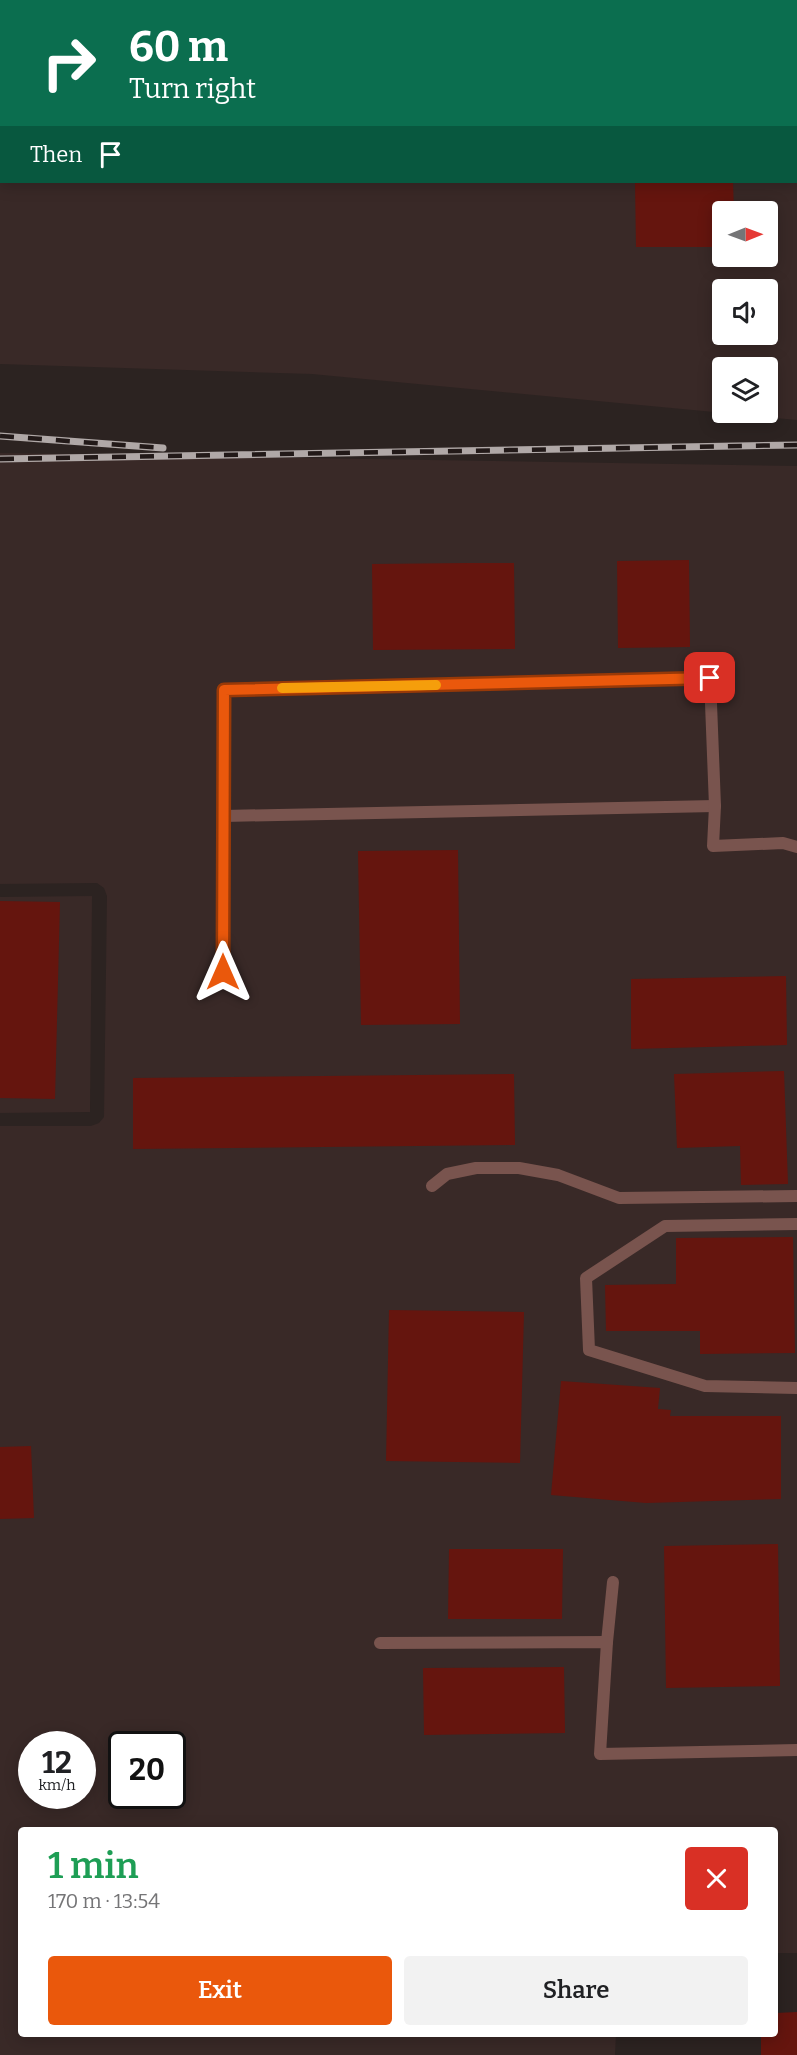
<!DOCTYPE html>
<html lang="en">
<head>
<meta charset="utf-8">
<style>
	body { margin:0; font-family:Bitter,serif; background:#f2f2f2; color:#202124; height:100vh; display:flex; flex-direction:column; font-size:22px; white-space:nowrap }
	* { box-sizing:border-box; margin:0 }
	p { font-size:20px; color:#757577 }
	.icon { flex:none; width:33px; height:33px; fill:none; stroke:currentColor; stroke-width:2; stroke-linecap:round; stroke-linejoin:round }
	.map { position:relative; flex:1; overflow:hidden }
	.details { position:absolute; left:18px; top:1827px; width:760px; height:210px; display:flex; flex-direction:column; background:#fff; border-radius:6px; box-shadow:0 3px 15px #0003 }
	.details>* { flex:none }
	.guide { position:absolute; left:0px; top:0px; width:798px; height:183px; box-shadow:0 3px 15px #0003; background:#0b6e4f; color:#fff; overflow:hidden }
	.needle { width:39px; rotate:89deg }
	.fabs { position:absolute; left:712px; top:201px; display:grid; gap:12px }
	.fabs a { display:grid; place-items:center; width:66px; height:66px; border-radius:6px; background:#fff; box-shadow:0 3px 15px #0003; font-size:30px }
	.speed { position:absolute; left:18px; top:1731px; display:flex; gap:12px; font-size:30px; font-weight:700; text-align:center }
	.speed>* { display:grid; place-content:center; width:78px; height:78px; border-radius:50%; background:#fff; box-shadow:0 3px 15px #0003; line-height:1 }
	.speed small { font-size:15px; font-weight:400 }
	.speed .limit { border:3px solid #111; border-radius:9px; background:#fff; color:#111 }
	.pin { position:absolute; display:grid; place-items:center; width:51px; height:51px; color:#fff; margin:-26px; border-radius:12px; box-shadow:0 3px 9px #0006 }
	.me { position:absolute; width:66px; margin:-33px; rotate:0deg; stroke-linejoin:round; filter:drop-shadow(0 0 4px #0008) }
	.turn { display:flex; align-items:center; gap:21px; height:126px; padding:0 30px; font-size:27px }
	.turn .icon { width:78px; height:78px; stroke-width:2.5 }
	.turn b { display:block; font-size:42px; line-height:51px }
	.then { display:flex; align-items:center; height:57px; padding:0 30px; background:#0003; gap:12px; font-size:22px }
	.round { display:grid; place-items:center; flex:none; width:63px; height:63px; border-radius:6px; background:#f2f2f2 }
	.headline { display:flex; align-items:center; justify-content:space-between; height:102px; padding:0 30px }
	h1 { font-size:36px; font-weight:600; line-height:45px; color:#1e9e55 }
	.button { display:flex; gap:12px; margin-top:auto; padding:12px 30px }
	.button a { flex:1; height:69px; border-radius:6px; background:#ea580c; color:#fff; font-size:24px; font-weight:600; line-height:69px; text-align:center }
	.button a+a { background:#f2f2f2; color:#202124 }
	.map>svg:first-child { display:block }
</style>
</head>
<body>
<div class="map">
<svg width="797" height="2055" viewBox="0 0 797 2055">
	<rect width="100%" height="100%" fill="#2c2321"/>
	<!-- built -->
	<g fill="#392927" fill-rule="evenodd">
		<path d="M0,0H797V420L312,374L0,364ZM2,2H796V182H2ZM723,212H768V256H723ZM723,290H768V334H723ZM723,368H768V412H723Z"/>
		<path d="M0,453L797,466V1953H776V1830H21V2034H616L615,2055H0V1126H91L99,1123L104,1117L107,896L104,888L97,883L0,884ZM32,1744H82V1796H32ZM122,1744H172V1796H122Z"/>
		<path d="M92,896L90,1112L0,1113V897Z"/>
	</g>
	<!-- building -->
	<g fill="#65150e">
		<path d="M635,182H733L734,212H723V247H636Z"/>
		<path d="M689,560L690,647L618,648L617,561Z"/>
		<path d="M467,563H514L515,649L373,650L372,564Z"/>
		<path d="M458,850L460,1024L361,1025L358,851Z"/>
		<path d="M0,901L60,902L55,1099L0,1098Z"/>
		<path d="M786,976L787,1045L631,1049V979Z"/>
		<path d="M784,1071L788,1184L741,1185L740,1146L677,1148L674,1074Z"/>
		<path d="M514,1074L515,1145L133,1149V1078Z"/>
		<path d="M793,1237L795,1353L700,1354V1331H606L605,1285L676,1284V1238Z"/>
		<path d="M389,1310L524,1312L520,1463L386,1461Z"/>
		<path d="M561,1381L660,1388L658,1409L671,1410L670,1416H781V1499L646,1503L551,1495Z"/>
		<path d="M31,1446L34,1518L0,1519V1447Z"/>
		<path d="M778,1544L780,1686L666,1688L664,1546Z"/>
		<path d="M449,1549H563L562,1619H448Z"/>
		<path d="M564,1667L565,1733L424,1735L423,1668Z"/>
		<path d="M797,2012V2055H761V2034H776V2013Z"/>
	</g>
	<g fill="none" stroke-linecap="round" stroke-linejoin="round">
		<!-- service -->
		<g stroke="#79544e" stroke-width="12">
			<path d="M563,2V0"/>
			<path d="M0,110H2"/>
			<path d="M224,816L715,806"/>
			<path d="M223,971L224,690L710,678L715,806L713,846L783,843L797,847"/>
			<path d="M432,1186L447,1174L476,1168H519L558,1175L619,1198L797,1196"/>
			<path d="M797,1224L665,1226L586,1278L589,1350L705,1386L797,1388"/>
			<path d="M607,1642L613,1582"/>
			<path d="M380,1643L607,1642L600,1754L797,1750"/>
		</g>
		<!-- rail casing -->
		<g stroke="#b0a8a7" stroke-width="7">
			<g id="rail">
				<path d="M0,436L163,448"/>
				<path d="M0,459L797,445"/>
			</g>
		</g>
		<!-- rail -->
		<use href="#rail" stroke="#221918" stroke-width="4.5" stroke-dasharray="14" stroke-linecap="butt"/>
	</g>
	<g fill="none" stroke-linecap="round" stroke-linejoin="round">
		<!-- route casing -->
		<g stroke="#983908" stroke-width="15">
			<path id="route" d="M223,972L224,690L710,678"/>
		</g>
		<!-- route -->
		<use href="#route" stroke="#ea580c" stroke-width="10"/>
		<!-- slow -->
		<path stroke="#f59e0b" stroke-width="10" d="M282,688L436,685"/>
	</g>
</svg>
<div class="fabs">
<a><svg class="needle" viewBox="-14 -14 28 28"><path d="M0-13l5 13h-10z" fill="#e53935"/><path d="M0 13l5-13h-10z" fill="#757577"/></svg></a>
<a><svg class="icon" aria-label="sound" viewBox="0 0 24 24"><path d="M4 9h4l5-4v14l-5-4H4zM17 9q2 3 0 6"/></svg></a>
<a><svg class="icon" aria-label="layers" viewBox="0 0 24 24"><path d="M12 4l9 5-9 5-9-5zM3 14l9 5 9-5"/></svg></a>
</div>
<div class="speed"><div>12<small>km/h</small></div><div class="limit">20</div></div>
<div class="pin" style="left:710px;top:678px;background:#d93025"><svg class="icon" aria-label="arrive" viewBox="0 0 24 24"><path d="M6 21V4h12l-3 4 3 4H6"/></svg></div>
<svg class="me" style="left:223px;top:972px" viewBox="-20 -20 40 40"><path d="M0-17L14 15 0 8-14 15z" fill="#ea580c" stroke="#fff" stroke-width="4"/></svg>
<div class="guide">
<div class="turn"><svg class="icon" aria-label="right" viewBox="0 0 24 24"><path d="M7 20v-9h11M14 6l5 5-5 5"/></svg><div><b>60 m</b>Turn right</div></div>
<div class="then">Then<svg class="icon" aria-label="arrive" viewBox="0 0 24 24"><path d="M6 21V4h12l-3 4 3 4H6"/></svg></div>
</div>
<section class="details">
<div class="headline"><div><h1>1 min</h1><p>170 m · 13:54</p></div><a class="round" style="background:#d93025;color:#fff"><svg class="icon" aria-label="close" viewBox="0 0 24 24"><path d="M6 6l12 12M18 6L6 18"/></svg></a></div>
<div class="button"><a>Exit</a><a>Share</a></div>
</section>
</div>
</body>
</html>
